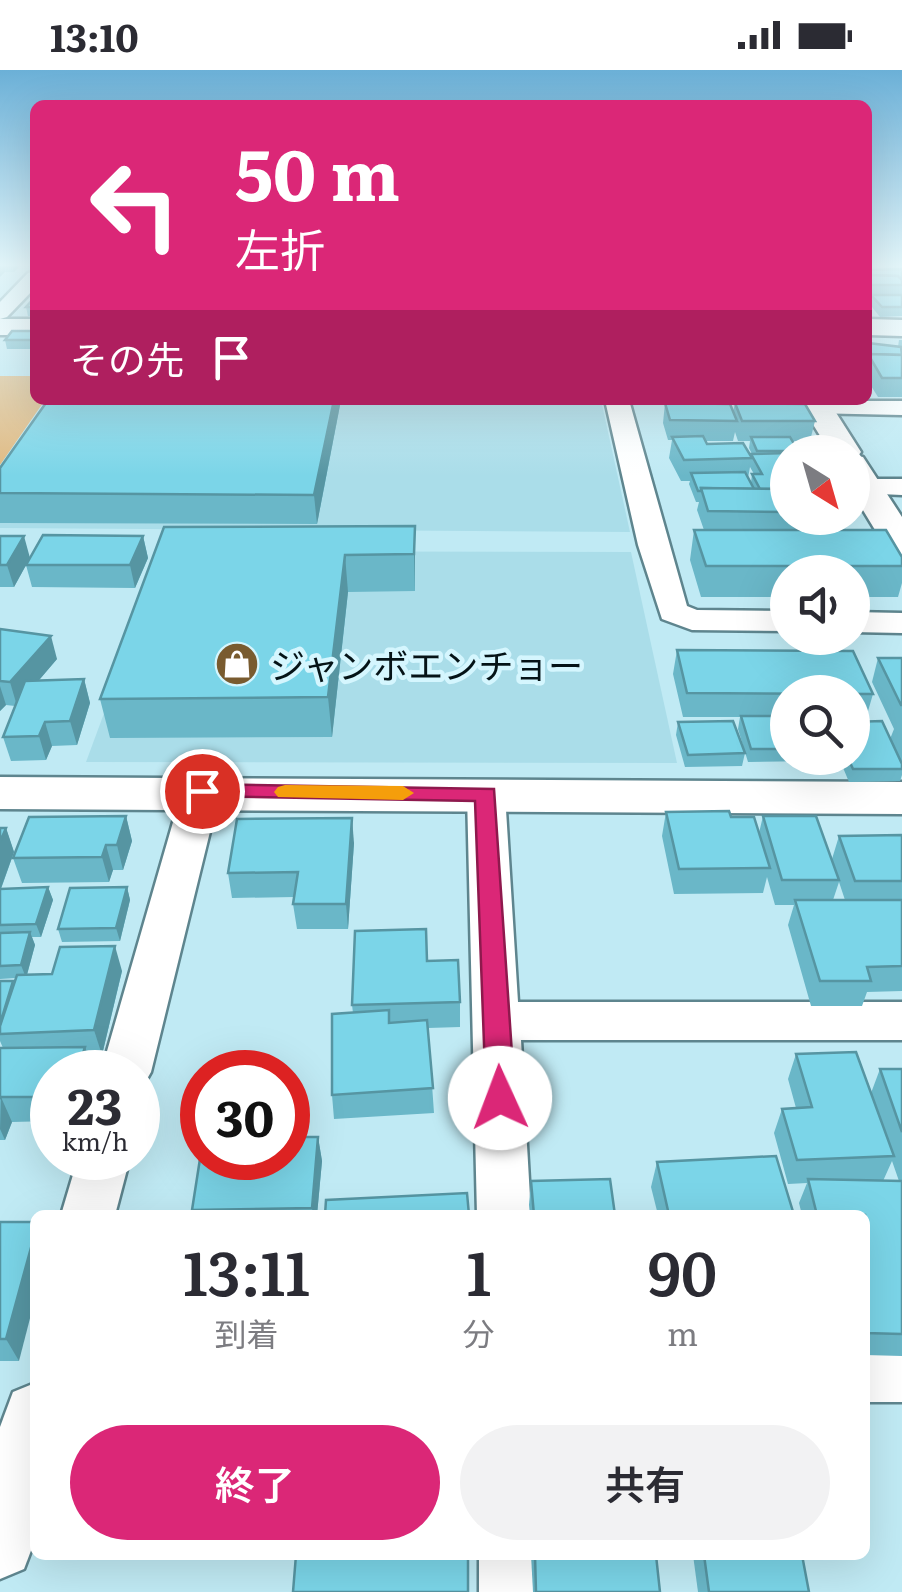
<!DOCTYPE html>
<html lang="ja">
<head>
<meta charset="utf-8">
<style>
	body { margin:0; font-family:Literata,"Noto Sans JP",serif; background:#f2f2f3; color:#2b2b33; height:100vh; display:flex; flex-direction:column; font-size:38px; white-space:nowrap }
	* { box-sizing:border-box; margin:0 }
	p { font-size:32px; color:#7c7c81 }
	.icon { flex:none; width:55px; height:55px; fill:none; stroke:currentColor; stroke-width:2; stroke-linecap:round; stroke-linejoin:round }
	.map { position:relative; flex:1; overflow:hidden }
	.details { position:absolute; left:30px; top:1140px; width:840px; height:350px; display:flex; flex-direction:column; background:#fff; border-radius:15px; box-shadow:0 10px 40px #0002 }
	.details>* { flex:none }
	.hud { position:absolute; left:30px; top:30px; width:842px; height:305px; border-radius:15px; box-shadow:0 10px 40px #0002; background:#db2777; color:#fff; overflow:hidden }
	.needle { width:65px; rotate:143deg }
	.buttons { position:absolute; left:770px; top:365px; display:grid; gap:20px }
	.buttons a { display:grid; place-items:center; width:100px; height:100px; border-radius:50%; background:#fff; box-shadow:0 10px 40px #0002; font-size:50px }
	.speed { position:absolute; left:30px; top:980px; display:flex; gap:20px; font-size:50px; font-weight:700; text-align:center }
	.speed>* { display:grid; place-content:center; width:130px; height:130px; border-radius:50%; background:#fff; box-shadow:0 10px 40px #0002; line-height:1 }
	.speed small { font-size:25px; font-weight:400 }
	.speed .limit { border:15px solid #d22; background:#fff; color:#111 }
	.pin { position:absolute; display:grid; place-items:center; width:85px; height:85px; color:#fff; margin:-42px; border:5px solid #fff; border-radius:50%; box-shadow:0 2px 10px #0007 }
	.me { position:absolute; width:110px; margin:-55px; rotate:358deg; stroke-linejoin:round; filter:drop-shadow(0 0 8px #0008) }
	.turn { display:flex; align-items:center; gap:35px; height:210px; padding:0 40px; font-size:45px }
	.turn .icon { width:130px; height:130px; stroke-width:2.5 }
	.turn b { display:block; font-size:70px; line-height:85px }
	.then { display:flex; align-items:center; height:95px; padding:0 40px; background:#0003; gap:20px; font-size:38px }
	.eta { display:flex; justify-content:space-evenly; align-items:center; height:170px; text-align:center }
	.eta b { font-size:60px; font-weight:600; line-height:70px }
	.action { display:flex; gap:20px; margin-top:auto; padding:20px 40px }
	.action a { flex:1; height:115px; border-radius:60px; background:#db2777; color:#fff; font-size:40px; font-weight:600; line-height:115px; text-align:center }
	.action a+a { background:#f2f2f3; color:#2b2b33 }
	.status { display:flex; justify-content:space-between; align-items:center; height:70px; padding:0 50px; background:#fff; direction:ltr }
	.status svg { height:28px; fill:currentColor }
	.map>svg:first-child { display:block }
</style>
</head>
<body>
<div class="status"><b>13:10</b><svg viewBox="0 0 49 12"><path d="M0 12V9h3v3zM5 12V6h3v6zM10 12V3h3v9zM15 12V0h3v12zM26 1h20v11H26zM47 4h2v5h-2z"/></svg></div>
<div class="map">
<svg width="902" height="1522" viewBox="0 0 902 1522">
	<rect width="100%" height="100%" fill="#c0eaf4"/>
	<!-- built -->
	<g fill="#aadde9">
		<path d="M49,330H601L630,462L0,458V402Z"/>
		<path d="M164,481L631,482L677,693L86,692Z"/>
	</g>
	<!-- green -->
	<path fill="#e0b980" d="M0,306H35V330H45L0,395Z"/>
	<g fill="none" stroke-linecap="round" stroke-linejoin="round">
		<!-- minor casing -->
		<g stroke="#5e858e" stroke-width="5">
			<g id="minor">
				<rect x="868" y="193" width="34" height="9"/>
				<path d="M35,201V218L7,247L0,249V232L28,203Z"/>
				<path d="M605,330H629L687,536L697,540L788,541V561L692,560L662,549L638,475Z"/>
				<path d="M817,331H902V345L809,343L805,338Z"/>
				<path d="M867,409H902V425L858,423L854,417Z"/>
				<path d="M852,542L902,543V563L852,562Z"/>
				<path d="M201,709L215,712L220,721L151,1002L143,1016L138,1018V1002H101L182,721L187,712Z"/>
				<path d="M486,712L500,715L505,724L518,932H902V970H521L531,1145H477L467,724L472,715Z"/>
				<path d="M78,1088H130L115,1145H61Z"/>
				<rect x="865" y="1272" width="37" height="60"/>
				<path d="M35,1313V1470L24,1499L0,1509V1357L13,1322Z"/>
				<path d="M479,1485H547L549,1522H479Z"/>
			</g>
		</g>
		<!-- tertiary casing -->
		<g stroke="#5e858e" stroke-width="5">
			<g id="tertiary">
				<rect x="0" y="249" width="35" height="16"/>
				<path d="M868,249L902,250V266L868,265Z"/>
				<path d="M798,330H828L861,382L858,386L863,387L902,447V486L889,483L852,422V382H830Z"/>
				<path d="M0,707L902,712V744L0,739Z"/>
			</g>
		</g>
		<!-- minor -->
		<use href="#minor" fill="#fff" fill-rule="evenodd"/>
		<!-- tertiary -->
		<use href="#tertiary" fill="#fff" fill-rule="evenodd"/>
	</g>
	<!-- wall -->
	<g fill="#6ab7c8" fill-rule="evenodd">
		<path d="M0,193H20V196L14,202H5Z"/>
		<path d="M902,199V246L880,247L868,232V200Z"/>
		<path d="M35,227V246H28L26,237Z"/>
		<path d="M35,261V279H7L5,270Z"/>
		<path d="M899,270H902V327H878L868,311V273L898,277Z"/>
		<path d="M341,330L317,454L0,453V398Z"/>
		<path d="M744,330H791V334L815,351L810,371H792L797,382H788V448H829L826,460L902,487V513L898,527H852V502H788V527H701L690,490L694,460H704L697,440L699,432H696L689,414L690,411H681L669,388L672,370H668L663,353L665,333L733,342L735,333H745ZM735,362L738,371H750L749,378L752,384L750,386L707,374L705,371H733ZM750,397L754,404H752L751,413L748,408Z"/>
		<path d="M415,456V521L348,522L332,667L110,668L100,629L164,457Z"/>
		<path d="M0,466L30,488L143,466L148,488L135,518L32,517L26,495L14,517H0Z"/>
		<path d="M0,559L57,589L39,610L84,609L90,633L77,675L52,676L46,690L11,691L3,667L15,636L6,635L0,641Z"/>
		<path d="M677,580L873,624L866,648H852V622H788V688H816L815,691L748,692L738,659L740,647H683L673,604Z"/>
		<path d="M878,588H902V705L900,711L849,712L839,688H852L890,669L894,659L872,612Z"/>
		<path d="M678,652L745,683L742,696L685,697L676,665Z"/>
		<path d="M666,742L731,747L759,763L763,746L832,789L839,766L902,765V921L867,922L862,936H811L788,855L794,835H775L767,807L763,823L674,824L662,766ZM839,812L845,830H833Z"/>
		<path d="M126,746L132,771L123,800H113L109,812L22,813L13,788Z"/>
		<path d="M0,758H6L14,782L1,819L48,817L53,830L41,867H32L35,875L27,905L122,901L102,985L88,986L94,1002H52V1051L12,1052L5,1070H0V978H3L0,971V911L14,914L16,908L0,909Z"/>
		<path d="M354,773L348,859H297L293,834L294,827L232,828L228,803Z"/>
		<path d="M127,817L130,830L120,871L62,872L58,859Z"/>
		<path d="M427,891L460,932V957L428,958L434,1043L334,1049L332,1025L353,943L352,935Z"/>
		<path d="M796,984L871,1023L880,999H902V1286L865,1285V1145H802L799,1133L807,1113L788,1114L774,1063L782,1039L796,1038L788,1009ZM892,1091L899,1111H883Z"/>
		<path d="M318,1067L322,1091L317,1145H193L192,1140Z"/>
		<path d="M657,1092L794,1145H658L651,1117Z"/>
		<path d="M531,1111L615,1145H530L529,1135Z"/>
		<path d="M0,1152L19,1291H0Z"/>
		<path d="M531,1485H656L660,1522H533Z"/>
		<path d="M693,1485H802L809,1522H698Z"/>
	</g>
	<!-- shaded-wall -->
	<g fill="#5695a2">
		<path d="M0,193H3L5,202L0,207Z"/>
		<path d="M12,193H20V196L14,202Z"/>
		<path d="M334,330H341L317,454L314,425Z"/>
		<path d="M415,456V521L414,484Z"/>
		<path d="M24,466L30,488L14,517L7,495Z"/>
		<path d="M143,466L148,488L135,518L130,495Z"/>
		<path d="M345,485L348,522L332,667L328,627Z"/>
		<path d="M51,566L57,589L17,636L10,612Z"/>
		<path d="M84,609L90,633L77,675L70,651Z"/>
		<path d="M0,616L6,635L0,641Z"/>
		<path d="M45,652L52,676L46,690L39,666Z"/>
		<path d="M126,746L132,771L123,800L117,775Z"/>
		<path d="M352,748L354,773L348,859L346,834Z"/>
		<path d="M6,758L14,782L0,821V772Z"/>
		<path d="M106,775L113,800L109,812L102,787Z"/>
		<path d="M48,817L53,830L41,867L36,854Z"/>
		<path d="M127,817L130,830L120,871L116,858Z"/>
		<path d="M30,862L35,875L26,908L21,895Z"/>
		<path d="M115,876L122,901L102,985L94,960Z"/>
		<path d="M85,977L94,1002H77Z"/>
		<path d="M1,1027L12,1052L5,1070L0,1059Z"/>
		<path d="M318,1067L322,1091L317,1145H313L312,1138Z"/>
		<path d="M35,1163V1229L19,1291L6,1269Z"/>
	</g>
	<!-- building -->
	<g fill="#7bd5e8" stroke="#5695a2" stroke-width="2.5">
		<path d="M902,199V210L898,206L868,205V200Z"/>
		<path d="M868,205L898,206L902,210V215H868Z"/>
		<path d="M871,225H902V237H882Z"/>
		<path d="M35,227V237H26Z"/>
		<path d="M12,261H35V270H5Z"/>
		<path d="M868,273L901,277L902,285L871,284L868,280Z"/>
		<path d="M868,284L902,285V308H882Z"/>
		<path d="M48,330H334L314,425L0,423V398Z"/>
		<path d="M665,333L730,334L737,351L670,350Z"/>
		<path d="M735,333L805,334L815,351H742Z"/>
		<path d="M703,366L707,374L743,373L752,388L684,390L672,367Z"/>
		<path d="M751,367H790L798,381H757Z"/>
		<path d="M788,383V419H760L752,404H762L751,384Z"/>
		<path d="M745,402L754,419L701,418V421H698L691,403Z"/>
		<path d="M701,418L788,419V442L708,441Z"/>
		<path d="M415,456L414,484L345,485L328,627L100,629L164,457Z"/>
		<path d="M694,460H886L902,487V496H706Z"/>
		<path d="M43,465L143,466L130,495H26Z"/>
		<path d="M0,466H24L7,495H0Z"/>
		<path d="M0,559L51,566L10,612L0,611Z"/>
		<path d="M677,580L853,581L873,624L687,623Z"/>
		<path d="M878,588H902V635H901Z"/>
		<path d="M84,609L70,651L45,652L39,666L3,667L25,611Z"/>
		<path d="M741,646H788V679H751Z"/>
		<path d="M733,651L745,683L688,685L678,652Z"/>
		<path d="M882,651L902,694V699H853L848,688H852V652Z"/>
		<path d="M729,741L731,747H754L770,798L679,799L666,742Z"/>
		<path d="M126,746L117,775H106L102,787L13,788L29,747Z"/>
		<path d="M763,746H816L839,810H782Z"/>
		<path d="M352,748L346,834H293L298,802L228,803L237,749Z"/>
		<path d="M0,758H6L0,772Z"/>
		<path d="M902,765V811H855L839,766Z"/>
		<path d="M48,817L36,854L0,855V819Z"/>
		<path d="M127,817L116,858L58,859L70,818Z"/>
		<path d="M795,830H902V896L867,897L871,911H820Z"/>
		<path d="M426,859L427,891L458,890L460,932L352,935L355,861Z"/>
		<path d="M30,862L21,895L0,896V863Z"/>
		<path d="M115,876L94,960L0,964V956L17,905L52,904L60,877Z"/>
		<path d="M0,911H13L0,954Z"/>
		<path d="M389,940V953L427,950L433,1018L332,1025V944Z"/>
		<path d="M85,977L77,1002H52V1027H1L0,1029V978Z"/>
		<path d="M856,982L894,1086L797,1090L782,1039L812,1037L796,984Z"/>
		<path d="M880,999H902V1062Z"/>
		<path d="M288,1067H318L312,1138L192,1140L202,1076V1088H288Z"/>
		<path d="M776,1086L794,1145H669L657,1092Z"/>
		<path d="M610,1109L615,1145H534L531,1111Z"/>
		<path d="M808,1109L902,1111V1264L865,1263V1145H817Z"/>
		<path d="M467,1123L469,1145H325L326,1130Z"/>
		<path d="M0,1152H35V1163L6,1269H0Z"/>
		<path d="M296,1485H468V1522H293Z"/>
		<path d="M535,1485H656L660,1522H536Z"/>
		<path d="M704,1485H802L809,1522H709Z"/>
	</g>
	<!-- sky -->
	<linearGradient id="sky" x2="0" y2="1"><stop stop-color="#6bb0d7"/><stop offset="0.48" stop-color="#e3f6fa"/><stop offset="1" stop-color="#e3f6fa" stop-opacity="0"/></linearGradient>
	<rect width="902" height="406" fill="url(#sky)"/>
	<!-- route -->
	<path fill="#db2777" stroke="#8e194d" stroke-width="2.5" d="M202,714L494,719L515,1028L510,1037L500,1041L490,1037L486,1028L475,731L194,726L191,721L194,716Z"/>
	<!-- slow -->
	<path fill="#f59e0b" d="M285,715L403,716L414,723L403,730L278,727L274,722L278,717Z"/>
	<!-- icons -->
	<defs>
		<g id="shop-disc" transform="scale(2.25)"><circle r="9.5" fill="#795b2f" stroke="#d5f6fe"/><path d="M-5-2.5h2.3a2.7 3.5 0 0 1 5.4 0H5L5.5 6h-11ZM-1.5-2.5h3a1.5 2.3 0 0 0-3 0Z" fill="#fff"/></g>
	</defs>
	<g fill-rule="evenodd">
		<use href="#shop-disc" x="237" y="594"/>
	</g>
	<g text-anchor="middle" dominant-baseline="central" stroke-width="9" stroke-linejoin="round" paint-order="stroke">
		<!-- poi labels -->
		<g font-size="35" fill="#051317" stroke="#d5f6fe" text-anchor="start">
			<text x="270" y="594">ジャンボエンチョー</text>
		</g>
	</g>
</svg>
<div class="buttons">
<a><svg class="needle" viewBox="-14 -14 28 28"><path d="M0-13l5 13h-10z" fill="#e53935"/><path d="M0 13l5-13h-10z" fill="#7c7c81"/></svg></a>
<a><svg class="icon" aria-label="sound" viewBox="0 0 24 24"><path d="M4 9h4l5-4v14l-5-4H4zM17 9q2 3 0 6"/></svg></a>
<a><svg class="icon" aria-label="search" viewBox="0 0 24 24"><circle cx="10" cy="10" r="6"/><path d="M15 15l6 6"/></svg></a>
</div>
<div class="speed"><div>23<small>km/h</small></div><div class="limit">30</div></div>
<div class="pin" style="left:202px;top:721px;background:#d93025"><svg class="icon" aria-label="arrive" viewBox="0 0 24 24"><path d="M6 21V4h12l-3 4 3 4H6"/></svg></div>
<svg class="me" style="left:500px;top:1028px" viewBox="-20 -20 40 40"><circle r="19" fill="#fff"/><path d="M0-13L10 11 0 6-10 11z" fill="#db2777"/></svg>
<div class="hud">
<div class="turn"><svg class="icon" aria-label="left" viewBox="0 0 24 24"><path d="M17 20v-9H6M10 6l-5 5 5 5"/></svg><div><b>50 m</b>左折</div></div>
<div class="then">その先<svg class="icon" aria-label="arrive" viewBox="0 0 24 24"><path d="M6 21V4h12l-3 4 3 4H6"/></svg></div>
</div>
<section class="details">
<div class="eta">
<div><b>13:11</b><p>到着</p></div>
<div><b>1</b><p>分</p></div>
<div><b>90</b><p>m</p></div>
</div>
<div class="action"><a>終了</a><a>共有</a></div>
</section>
</div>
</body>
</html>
